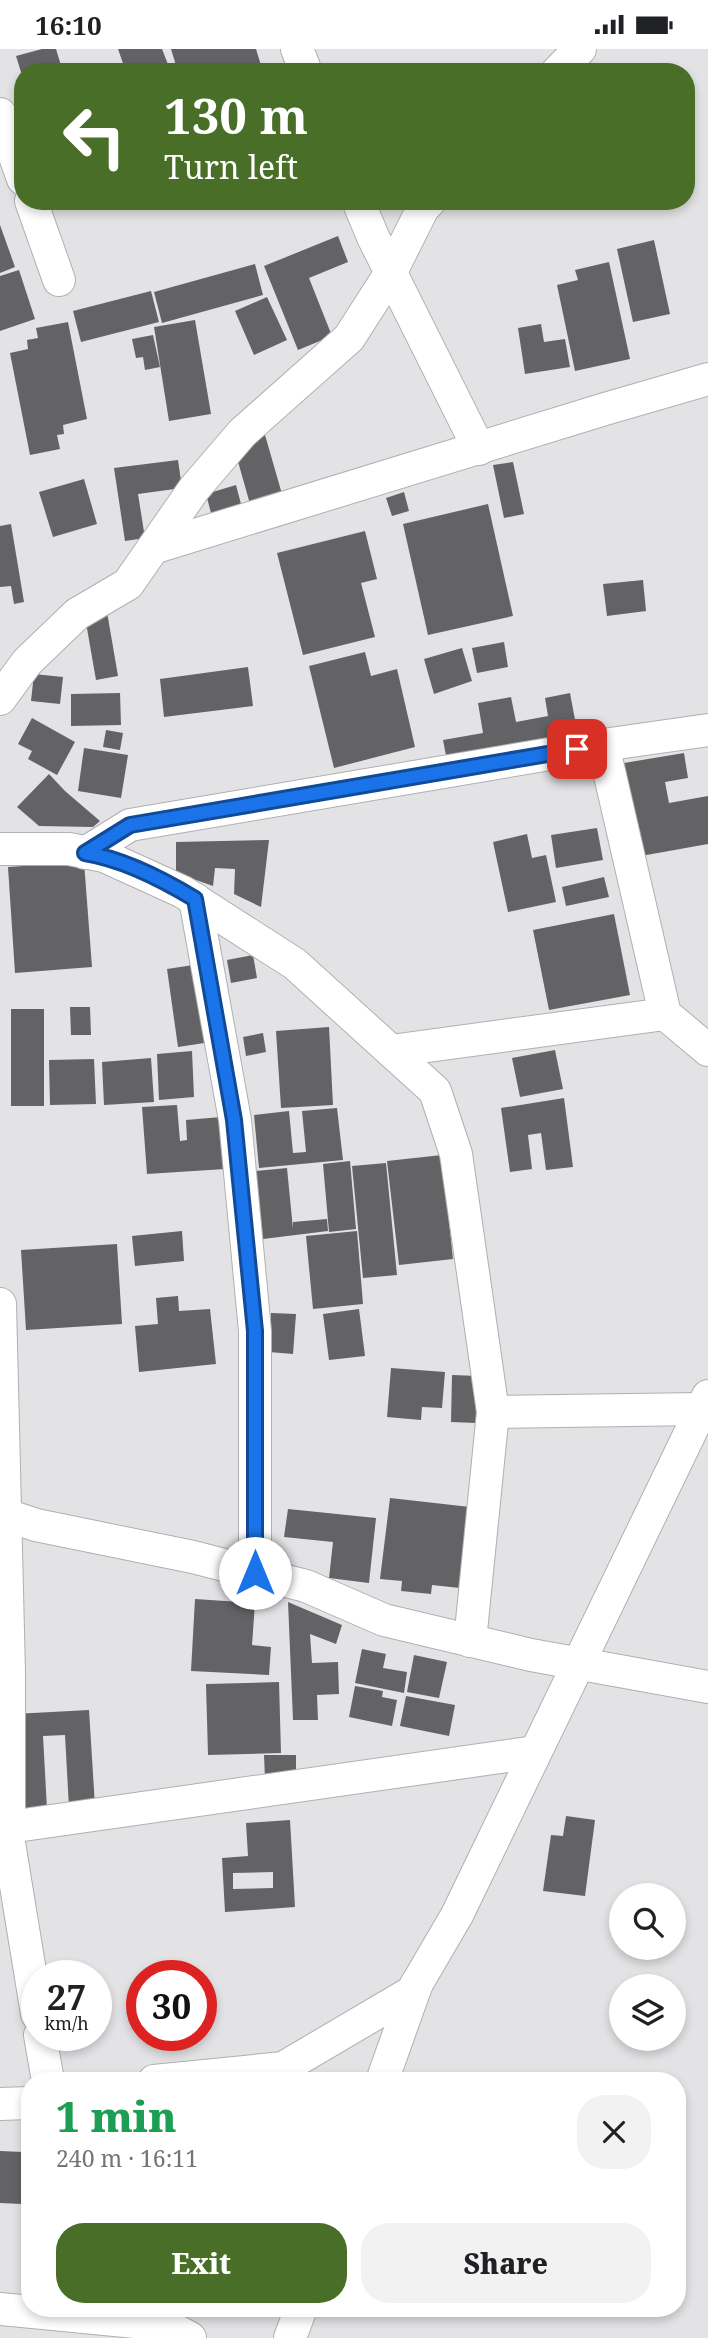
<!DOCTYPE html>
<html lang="en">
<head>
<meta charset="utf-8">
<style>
	body { margin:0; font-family:"Noto Serif",serif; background:#f2f2f2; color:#202124; height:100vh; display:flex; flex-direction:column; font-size:26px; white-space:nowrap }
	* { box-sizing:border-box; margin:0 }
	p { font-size:23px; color:#757577 }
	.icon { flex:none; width:38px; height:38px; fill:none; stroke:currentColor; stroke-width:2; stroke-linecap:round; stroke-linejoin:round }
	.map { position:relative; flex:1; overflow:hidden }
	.drawer { position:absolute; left:21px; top:2023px; width:665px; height:245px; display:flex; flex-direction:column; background:#fff; border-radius:28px; box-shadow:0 4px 10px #0003 }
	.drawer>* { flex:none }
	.guide { position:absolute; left:14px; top:14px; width:681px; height:147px; border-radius:28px; box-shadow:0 4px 10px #0003; background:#496e27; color:#fff; overflow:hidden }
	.tools { position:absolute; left:609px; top:1834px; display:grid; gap:14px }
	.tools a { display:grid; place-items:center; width:77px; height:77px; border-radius:50%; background:#fff; box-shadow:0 4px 10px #0003; font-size:35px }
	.speed { position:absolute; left:21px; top:1911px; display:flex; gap:14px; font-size:35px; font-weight:700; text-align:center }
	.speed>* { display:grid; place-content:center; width:91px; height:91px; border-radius:50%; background:#fff; box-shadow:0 4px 10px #0003; line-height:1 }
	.speed small { font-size:18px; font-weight:400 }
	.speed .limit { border:10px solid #d22; background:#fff; color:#111 }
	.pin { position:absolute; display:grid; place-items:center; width:60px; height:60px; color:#fff; margin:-30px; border-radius:14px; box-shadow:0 4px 10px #0006 }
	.me { position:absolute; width:77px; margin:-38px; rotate:0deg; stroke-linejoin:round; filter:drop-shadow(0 0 5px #0008) }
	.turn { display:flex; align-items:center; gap:24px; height:147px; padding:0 35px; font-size:32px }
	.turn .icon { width:91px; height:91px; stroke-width:2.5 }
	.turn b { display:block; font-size:49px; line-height:60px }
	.round { display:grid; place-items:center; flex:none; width:74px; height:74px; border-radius:28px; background:#f2f2f2 }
	.headline { display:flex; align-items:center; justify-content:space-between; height:119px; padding:0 35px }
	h1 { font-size:42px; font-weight:800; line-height:52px; color:#1e9e55 }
	.cta { display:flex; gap:14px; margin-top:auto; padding:14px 35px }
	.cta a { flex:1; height:80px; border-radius:28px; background:#496e27; color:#fff; font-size:28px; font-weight:800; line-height:80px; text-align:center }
	.cta a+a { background:#f2f2f2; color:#202124 }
	.status { display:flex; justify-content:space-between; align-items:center; height:49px; padding:0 35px; background:#fff; direction:ltr }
	.status svg { height:19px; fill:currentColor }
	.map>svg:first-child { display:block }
</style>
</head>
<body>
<div class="status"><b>16:10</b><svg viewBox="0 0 49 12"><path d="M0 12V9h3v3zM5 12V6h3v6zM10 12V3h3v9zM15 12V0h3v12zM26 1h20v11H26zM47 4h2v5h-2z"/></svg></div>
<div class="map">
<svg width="708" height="2289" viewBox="0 0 708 2289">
	<rect width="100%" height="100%" fill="#e3e3e6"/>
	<!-- building -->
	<g fill="#636365" fill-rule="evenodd">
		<path d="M42,0H56L63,23H21L16,7Z"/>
		<path d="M118,0H162L171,23H126Z"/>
		<path d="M171,0H256L263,23H178Z"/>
		<path d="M0,176L15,218L0,224Z"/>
		<path d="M338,187L348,213L309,229L332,287L298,301L264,217Z"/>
		<path d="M654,191L670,265L633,273L617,200Z"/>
		<path d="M609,213L630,310L575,322L557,236L578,231L575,221Z"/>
		<path d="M255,215L263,246L162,274L154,243Z"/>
		<path d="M19,221L35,270L0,282V227Z"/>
		<path d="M151,242L159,273L81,293L73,262Z"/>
		<path d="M267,248L287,291L254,306L235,262Z"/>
		<path d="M195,271L211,365L169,372L154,278Z"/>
		<path d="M68,273L87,370L63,376L64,385L57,386L60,400L30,406L10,304L28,300L27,291L38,289L36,279Z"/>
		<path d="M541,275L544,293L565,290L570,318L525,325L518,279Z"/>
		<path d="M153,286L160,318L145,321L143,308L136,309L132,290Z"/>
		<path d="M263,379L282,445L250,455L237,409Z"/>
		<path d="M178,411L182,439L138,445L145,489L125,492L114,419Z"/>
		<path d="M513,413L524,465L504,469L493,416Z"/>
		<path d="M84,430L97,475L53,488L39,443Z"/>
		<path d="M236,436L241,455L211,464L206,445Z"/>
		<path d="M404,443L409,462L392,467L386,449Z"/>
		<path d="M488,455L513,567L428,586L403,475Z"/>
		<path d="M11,475L24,553L14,555L11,537L0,538V477Z"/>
		<path d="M365,482L377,530L361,534L375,588L303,606L277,504Z"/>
		<path d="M643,531L646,562L607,567L603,535Z"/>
		<path d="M107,563L118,627L96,631L85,568Z"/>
		<path d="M504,593L508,618L477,624L472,599Z"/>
		<path d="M462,599L472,632L434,645L424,610Z"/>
		<path d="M365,603L371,627L397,620L415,698L334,719L309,617Z"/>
		<path d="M248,618L253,657L164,668L160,630Z"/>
		<path d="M34,625L63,628L60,655L31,652Z"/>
		<path d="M120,644L121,676L71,677V645Z"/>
		<path d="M570,644L579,692L448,717L443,691L483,684L478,654L511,648L516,673L548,667L545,649Z"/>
		<path d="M32,669L75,693L57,726L28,710L32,702L18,695Z"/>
		<path d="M106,681L123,684L120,701L103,698Z"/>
		<path d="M84,699L128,706L121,749L78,742Z"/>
		<path d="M684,704L688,729L665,733L669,754L708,747V795L641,807L624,714Z"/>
		<path d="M49,725L65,742L100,772L93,778L39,777L17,758Z"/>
		<path d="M597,779L603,811L556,819L551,786Z"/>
		<path d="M527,785L532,809L546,806L556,853L508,863L493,793Z"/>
		<path d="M269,791L261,858L234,845L235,820L215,819L213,837L176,824V793Z"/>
		<path d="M84,813L92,918L15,924L8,818Z"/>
		<path d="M604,828L609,848L566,857L562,838Z"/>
		<path d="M614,865L630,946L549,961L533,881Z"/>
		<path d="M253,906L257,929L231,934L227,911Z"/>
		<path d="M200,915L211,993L178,998L167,920Z"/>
		<path d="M70,958H90L91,986H71Z"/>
		<rect x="11" y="960" width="33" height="97"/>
		<path d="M329,978L333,1056L281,1059L276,982Z"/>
		<path d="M263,984L266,1003L246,1007L243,988Z"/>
		<path d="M555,1001L563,1040L520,1048L512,1009Z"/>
		<path d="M192,1002L194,1048L159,1051L157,1005Z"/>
		<path d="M151,1009L154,1053L104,1056L102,1013Z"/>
		<path d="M94,1010L96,1055L50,1056L49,1011Z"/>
		<path d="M564,1049L573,1118L546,1121L541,1084L528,1086L532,1120L510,1123L501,1059Z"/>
		<path d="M177,1056L180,1092L187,1091L186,1071L221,1068L225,1120L147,1125L142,1058Z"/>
		<path d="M337,1059L343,1111L259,1119L254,1066L289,1062L293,1104L306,1103L302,1062Z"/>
		<path d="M442,1106L453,1210L399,1216L387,1112Z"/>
		<path d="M350,1112L356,1180L329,1183L323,1115Z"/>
		<path d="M386,1114L397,1226L363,1229L352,1117Z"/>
		<path d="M287,1119L293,1180V1173L327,1170L328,1182L263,1190L256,1122Z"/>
		<path d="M182,1182L184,1212L135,1217L132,1187Z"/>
		<path d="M357,1182L363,1255L313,1260L306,1187Z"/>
		<path d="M117,1195L122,1275L26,1281L21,1201Z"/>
		<path d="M178,1247L179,1262L210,1260L216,1315L139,1323L135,1277L158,1275L156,1249Z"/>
		<path d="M359,1260L365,1307L329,1311L323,1265Z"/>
		<path d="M271,1264L296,1265L293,1305L269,1303Z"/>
		<path d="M391,1319L445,1323L442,1359L422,1358L421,1371L387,1368Z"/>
		<path d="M452,1326L478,1327L476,1374L451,1373Z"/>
		<path d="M390,1449L470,1458L460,1539L432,1536L431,1545L401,1542L402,1532L380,1530Z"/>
		<path d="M288,1460L376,1469L369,1534L329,1529L333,1493L284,1488Z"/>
		<path d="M195,1550L255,1554L252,1596L271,1598L269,1626L191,1622Z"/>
		<path d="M288,1553L342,1576L336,1595L310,1585L312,1614L338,1613L339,1645L317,1646L318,1671H293Z"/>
		<path d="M362,1600L386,1605L383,1619L407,1623L404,1644L355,1634Z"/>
		<path d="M414,1606L447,1613L439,1649L407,1643Z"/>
		<path d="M279,1633L281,1704L208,1706L206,1635Z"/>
		<path d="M355,1637L383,1642L382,1648L397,1651L392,1677L349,1668Z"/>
		<path d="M406,1647L455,1656L449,1687L400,1677Z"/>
		<path d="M89,1661L95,1757L69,1759L65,1686L43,1687L47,1760L19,1762L14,1665Z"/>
		<path d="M264,1706H296V1729L265,1730Z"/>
		<path d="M566,1767L595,1771L585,1847L543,1842L551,1786L563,1787Z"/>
		<path d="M290,1771L295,1858L225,1863L222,1809L248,1807L246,1774ZM273,1823V1839L233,1840V1824Z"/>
		<path d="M0,2102L23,2103L22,2155L0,2154Z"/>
	</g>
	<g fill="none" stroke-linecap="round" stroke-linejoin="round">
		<!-- street casing -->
		<g stroke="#b0b0b2" stroke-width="34">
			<g id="street">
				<path d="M297,0L306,23"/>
				<path d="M557,23L580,0"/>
				<path d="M0,65L23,130"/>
				<path d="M31,152L59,231"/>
				<path d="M358,152L373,188L479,400"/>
				<path d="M156,498L605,360L708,330"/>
				<path d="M0,650L27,613L77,565L128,535L194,440L242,384L349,289L390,225L423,159L430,152"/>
				<path d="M603,696L665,965L708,1001"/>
				<path d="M0,800H69L104,807L183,843L295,915L435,1042L456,1105L493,1363L470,1592"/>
				<path d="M85,804L130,776L603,696L708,681"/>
				<path d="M195,850L235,1071L255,1282V1524"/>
				<path d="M391,1002L665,965"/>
				<path d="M0,1255L9,1624V1794L37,1965"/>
				<path d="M493,1363L701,1360"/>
				<path d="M0,1464L36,1476L193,1508L306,1537L384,1571L531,1606L708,1638"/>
				<path d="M9,1778L535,1703"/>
				<path d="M40,1986L48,2032"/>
				<path d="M154,2032L283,2019L412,1943L457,1866L708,1347"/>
				<path d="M382,2032L417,1934"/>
				<path d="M0,2055L30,2054"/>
				<path d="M0,2260L166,2276L190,2289"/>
				<path d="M290,2289L301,2259"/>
			</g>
		</g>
		<!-- street -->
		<use href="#street" stroke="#fff" stroke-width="32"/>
	</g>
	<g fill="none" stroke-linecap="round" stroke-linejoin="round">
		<!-- route casing -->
		<g stroke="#114b97" stroke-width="18">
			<path id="route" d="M255,1524V1282L234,1071L195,850C162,830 123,810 85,804L130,776L577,700"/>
		</g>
		<!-- route -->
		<use href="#route" stroke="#1a73e8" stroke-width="12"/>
	</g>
</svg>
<div class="tools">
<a><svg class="icon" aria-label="search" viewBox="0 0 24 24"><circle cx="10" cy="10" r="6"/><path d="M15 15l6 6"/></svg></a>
<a><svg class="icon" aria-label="layers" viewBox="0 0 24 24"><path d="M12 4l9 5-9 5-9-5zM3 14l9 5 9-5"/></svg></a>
</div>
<div class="speed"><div>27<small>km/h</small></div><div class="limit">30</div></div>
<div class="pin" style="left:577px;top:700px;background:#d93025"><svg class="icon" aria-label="arrive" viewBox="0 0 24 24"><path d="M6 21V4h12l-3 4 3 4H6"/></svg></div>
<svg class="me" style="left:255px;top:1524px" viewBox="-20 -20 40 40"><circle r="19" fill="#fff"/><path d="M0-13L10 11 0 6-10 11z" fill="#1a73e8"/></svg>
<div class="guide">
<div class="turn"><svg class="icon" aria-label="left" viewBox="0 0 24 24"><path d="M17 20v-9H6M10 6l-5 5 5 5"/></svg><div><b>130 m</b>Turn left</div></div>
</div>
<section class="drawer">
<div class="headline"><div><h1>1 min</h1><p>240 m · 16:11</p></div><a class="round"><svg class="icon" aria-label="close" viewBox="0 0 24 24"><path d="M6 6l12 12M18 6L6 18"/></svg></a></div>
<div class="cta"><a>Exit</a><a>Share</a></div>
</section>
</div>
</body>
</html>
